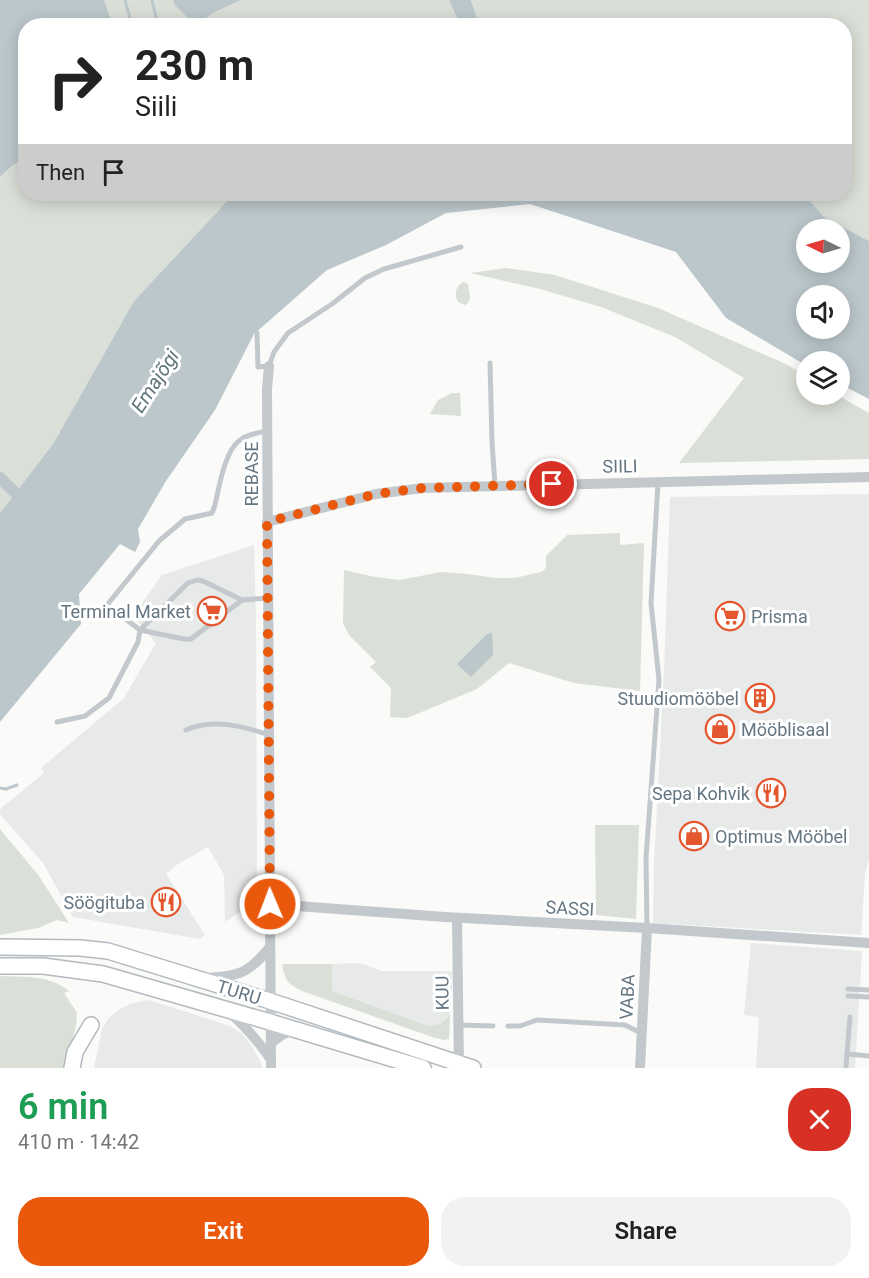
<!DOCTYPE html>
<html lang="en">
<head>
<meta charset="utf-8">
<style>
	body { margin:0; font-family:Roboto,sans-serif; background:#f2f2f2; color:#222; height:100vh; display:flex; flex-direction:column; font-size:22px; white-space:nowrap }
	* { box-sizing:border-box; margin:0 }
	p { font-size:20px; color:#767676 }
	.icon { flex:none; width:33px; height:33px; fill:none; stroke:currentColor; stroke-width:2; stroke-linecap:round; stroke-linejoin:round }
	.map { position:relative; height:1068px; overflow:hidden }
	.details { display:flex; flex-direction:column; background:#fff; flex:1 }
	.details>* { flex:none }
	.banner { position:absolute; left:18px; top:18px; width:834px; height:183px; border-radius:24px; box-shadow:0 3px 15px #0003; background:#fff; color:#222; overflow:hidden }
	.needle { width:39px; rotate:275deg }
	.buttons { position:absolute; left:796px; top:219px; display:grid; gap:12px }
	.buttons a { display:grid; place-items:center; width:54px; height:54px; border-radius:50%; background:#fff; box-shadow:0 3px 15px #0003; font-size:30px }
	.pin { position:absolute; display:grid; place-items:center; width:51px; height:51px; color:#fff; margin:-26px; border:3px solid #fff; border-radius:50%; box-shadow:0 2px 6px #0007 }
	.me { position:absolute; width:66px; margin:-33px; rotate:359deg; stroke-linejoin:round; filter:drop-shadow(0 0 4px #0008) }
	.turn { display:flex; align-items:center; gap:21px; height:126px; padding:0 18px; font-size:27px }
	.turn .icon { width:78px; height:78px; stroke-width:2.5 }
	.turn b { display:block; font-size:42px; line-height:51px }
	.then { display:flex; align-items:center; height:57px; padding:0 18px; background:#0003; gap:12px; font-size:22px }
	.round { display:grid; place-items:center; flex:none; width:63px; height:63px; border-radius:24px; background:#f2f2f2 }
	.summary { display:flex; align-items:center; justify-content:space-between; height:102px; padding:0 18px }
	h1 { font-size:36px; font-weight:600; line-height:45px; color:#1e9e55 }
	.button { display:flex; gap:12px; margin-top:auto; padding:12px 18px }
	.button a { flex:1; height:69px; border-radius:24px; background:#ea580c; color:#fff; font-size:24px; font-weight:600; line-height:69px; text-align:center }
	.button a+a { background:#f2f2f2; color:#222 }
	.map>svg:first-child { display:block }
</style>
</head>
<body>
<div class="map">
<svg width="869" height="1068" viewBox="0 0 869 1068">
	<rect width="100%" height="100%" fill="#fafaf8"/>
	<!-- built -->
	<g fill="#e8e9e9">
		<path d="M869,494V857L865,874L861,935L653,923L654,864L664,672L670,497Z"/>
		<path d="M254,545L256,620L257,900L225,922L224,875L208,847L178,864L166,874L205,935L200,939L73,917L43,863L0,814V809L44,773L41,768L124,698L156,643L133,616L162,575Z"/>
		<path d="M751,943L862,951L855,1068H756L759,1017L744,1015Z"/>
		<path d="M360,963L382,971H453L450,1016L440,1024L429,1026L332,991V964Z"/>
		<path d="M149,1000L230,1026L241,1033L252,1046L262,1065V1068H94L102,1029L108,1019L120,1009L133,1003Z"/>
	</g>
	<!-- green -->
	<g fill="#dadfd7">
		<path d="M104,0H173C178,11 191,17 201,22L213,13L241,0H449L460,25H113Z"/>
		<path d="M471,0H869V241L824,217L804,194H844V26L479,25Z"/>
		<path d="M25,158L26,194H236L231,197L134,301L53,444L0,513V177L12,166Z"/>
		<path d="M506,268L555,275L658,308L788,365L807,377V394L837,395L869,413V459L679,463L744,378L675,337L601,307L540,289L470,273Z"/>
		<path d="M463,282L468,284L470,298L468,303L465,305L458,302C454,293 455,288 463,282Z"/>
		<path d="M452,393H460L461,416L430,414L438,400Z"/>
		<path d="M620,533V545L644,543L640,691L574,683L509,663L477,689L407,718L390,717L391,688L370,667L376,662L349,635L343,623L344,570L375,577L400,580L441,572L467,574L496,578H515L541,572L546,568V556L567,535Z"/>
		<path d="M595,825H639L636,919L596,915Z"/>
		<path d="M0,829L39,876L69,923L57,920L38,928L0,935Z"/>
		<path d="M282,964H332V991L429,1026L440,1024L450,1016L449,1039L445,1040L435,1038L302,991C287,983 285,980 282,964Z"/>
		<path d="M0,976C24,977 50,975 69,991L64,993L77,1013L76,1026L65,1068H0Z"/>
	</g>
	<!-- water -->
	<g fill="#bbc7cb" fill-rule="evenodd">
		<path d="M0,0H104L113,25L26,26L25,158L12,166L0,177Z"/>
		<path d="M173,0H241L213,13L201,22L193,23L175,5Z"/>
		<path d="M449,0H471L479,25H460Z"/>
		<path d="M236,194H804L824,217L869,241V399L840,384V362H807V366L726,318L676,252L530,204L446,213L386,245L327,270L254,334L215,410L166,481L138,529L140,542L135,552L120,544L79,594L81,624L0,722V513L53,444L134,301L231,197ZM807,230H840V262H807ZM807,296H840V328H807Z"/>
		<path d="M492,633L493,655L471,677L457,664L487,634Z"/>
	</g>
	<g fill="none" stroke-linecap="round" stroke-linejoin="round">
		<!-- stream -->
		<g stroke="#bbc7cb" stroke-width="3">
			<path d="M125,0L132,26"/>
			<path d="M152,0L158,26"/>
			<path d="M0,788L6,789L17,785"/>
		</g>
		<!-- canal -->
		<path stroke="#bbc7cb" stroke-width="12" d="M0,478L27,504"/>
		<!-- secondary casing -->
		<g stroke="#b3babf" stroke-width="18">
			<g id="secondary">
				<path d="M0,947L80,948L108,951L270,1001L473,1068"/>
				<path d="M0,966H43L103,974L270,1022L423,1068"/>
				<path d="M72,1068L75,1052L91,1025"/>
			</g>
		</g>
		<!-- lane -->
		<g stroke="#c3c8cc" stroke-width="5">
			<path d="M257,333L258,367L269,366L274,352L288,333L332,304L365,278L384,269L461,247"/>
			<path d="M490,363L492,442L495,486"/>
			<path d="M267,431C257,433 249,434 240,440C225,450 219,487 215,505L212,513L185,519L159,541L107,605L140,630L188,583L197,580L203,581L242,600L268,598"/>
			<path d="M57,722L85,716L109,698L138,642L140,630L184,639H191L242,600"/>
			<path d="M186,730C212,718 243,726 269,735"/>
			<path d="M647,928L646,858L659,680L651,603L658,482"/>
			<path d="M848,989L869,990"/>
			<path d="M848,996L869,997"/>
			<path d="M459,1025L493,1026"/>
			<path d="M508,1026H520L537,1020L625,1025L641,1033"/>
			<path d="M847,1054L850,1017"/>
			<path d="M846,1068L847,1054L869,1056"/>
		</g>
		<!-- street -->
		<g stroke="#c3c8cc" stroke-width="10">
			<path d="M269,366L267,389L271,1068"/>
			<path d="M267,522L376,494L423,488L869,477"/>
			<path d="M270,904L445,917L647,928L869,943"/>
			<path d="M457,918L459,1068"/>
			<path d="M207,978C240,976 249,973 270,947"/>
			<path d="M229,1012C245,1026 258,1041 270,1058"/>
			<path d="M271,1043L282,1035L294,1029"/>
			<path d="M640,1068L647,928"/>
		</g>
		<!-- secondary -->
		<use href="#secondary" stroke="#fff" stroke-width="15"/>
	</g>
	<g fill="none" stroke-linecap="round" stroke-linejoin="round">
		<!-- route -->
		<path stroke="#ea580c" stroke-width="10" stroke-dasharray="0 18" d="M270,904L267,522L376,494L423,488L552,484"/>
	</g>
	<!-- icons -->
	<defs>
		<g id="supermarket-ring" transform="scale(1.5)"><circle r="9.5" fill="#fff" stroke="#e4572e" stroke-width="1.5"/><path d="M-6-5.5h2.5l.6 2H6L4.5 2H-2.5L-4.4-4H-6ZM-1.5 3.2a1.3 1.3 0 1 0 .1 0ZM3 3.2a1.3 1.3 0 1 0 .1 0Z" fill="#e4572e"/></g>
		<g id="building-ring" transform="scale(1.5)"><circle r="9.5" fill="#fff" stroke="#e4572e" stroke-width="1.5"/><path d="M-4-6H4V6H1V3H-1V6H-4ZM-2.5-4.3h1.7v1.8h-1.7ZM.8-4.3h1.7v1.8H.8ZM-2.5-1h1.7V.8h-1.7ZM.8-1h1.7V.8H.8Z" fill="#e4572e"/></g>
		<g id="shop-ring" transform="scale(1.5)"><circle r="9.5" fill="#fff" stroke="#e4572e" stroke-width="1.5"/><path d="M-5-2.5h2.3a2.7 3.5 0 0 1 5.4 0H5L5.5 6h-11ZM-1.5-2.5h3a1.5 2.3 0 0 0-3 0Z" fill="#e4572e"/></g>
		<g id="restaurant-ring" transform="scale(1.5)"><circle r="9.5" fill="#fff" stroke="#e4572e" stroke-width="1.5"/><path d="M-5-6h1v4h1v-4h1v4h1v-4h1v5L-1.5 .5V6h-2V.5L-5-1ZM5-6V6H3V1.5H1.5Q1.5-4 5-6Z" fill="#e4572e"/></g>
	</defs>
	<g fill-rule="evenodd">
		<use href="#supermarket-ring" x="212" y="611"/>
		<use href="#supermarket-ring" x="730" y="616"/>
		<use href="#building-ring" x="760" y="698"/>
		<use href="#shop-ring" x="720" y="729"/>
		<use href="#restaurant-ring" x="771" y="793"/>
		<use href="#shop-ring" x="694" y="836"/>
		<use href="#restaurant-ring" x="166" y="902"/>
	</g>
	<g text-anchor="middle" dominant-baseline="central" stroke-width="6" stroke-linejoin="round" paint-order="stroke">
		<!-- street labels -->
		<g font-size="18" fill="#657683" stroke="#fff">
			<text transform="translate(620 466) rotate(-1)">SIILI</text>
			<text transform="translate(251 474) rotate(-90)">REBASE</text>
			<text transform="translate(570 908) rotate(3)">SASSI</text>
			<text transform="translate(239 992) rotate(17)">TURU</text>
			<text transform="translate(442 993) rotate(-91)">KUU</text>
			<text transform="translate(627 997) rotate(-87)">VABA</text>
		</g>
		<!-- poi labels -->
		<g font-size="18" fill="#657683" stroke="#fff" text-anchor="end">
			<text x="191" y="611">Terminal Market</text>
			<text x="751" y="616" text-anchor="start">Prisma</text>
			<text x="739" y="698">Stuudiomööbel</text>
			<text x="741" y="729" text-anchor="start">Mööblisaal</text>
			<text x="750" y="793">Sepa Kohvik</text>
			<text x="715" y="836" text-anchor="start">Optimus Mööbel</text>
			<text x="145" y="902">Söögituba</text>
		</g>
		<!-- water labels -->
		<g font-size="20" font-style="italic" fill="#60757c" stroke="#fff">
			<text transform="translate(155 381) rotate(-57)">Emajõgi</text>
		</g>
	</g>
</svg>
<div class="buttons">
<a><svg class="needle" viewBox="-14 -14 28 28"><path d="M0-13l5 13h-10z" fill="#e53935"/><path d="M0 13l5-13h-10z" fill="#767676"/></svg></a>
<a><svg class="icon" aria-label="sound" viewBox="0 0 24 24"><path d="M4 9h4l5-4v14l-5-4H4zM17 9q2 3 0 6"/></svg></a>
<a><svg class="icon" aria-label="layers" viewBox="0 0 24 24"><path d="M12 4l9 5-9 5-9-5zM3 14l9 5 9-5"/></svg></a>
</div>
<div class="pin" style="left:552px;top:484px;background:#d93025"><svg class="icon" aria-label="arrive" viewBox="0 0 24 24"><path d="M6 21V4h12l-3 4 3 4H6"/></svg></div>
<svg class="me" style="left:270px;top:904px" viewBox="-20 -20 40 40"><circle r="17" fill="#ea580c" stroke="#fff" stroke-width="3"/><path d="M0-11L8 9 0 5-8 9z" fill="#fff"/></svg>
<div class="banner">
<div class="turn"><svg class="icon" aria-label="right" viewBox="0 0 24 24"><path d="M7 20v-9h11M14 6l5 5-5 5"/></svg><div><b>230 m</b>Siili</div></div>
<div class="then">Then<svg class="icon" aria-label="arrive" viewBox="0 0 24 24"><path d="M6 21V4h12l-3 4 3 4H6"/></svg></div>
</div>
</div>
<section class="details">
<div class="summary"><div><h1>6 min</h1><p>410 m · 14:42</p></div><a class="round" style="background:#d93025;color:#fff"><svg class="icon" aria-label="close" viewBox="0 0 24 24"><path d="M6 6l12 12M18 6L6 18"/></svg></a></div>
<div class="button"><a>Exit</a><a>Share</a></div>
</section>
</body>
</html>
